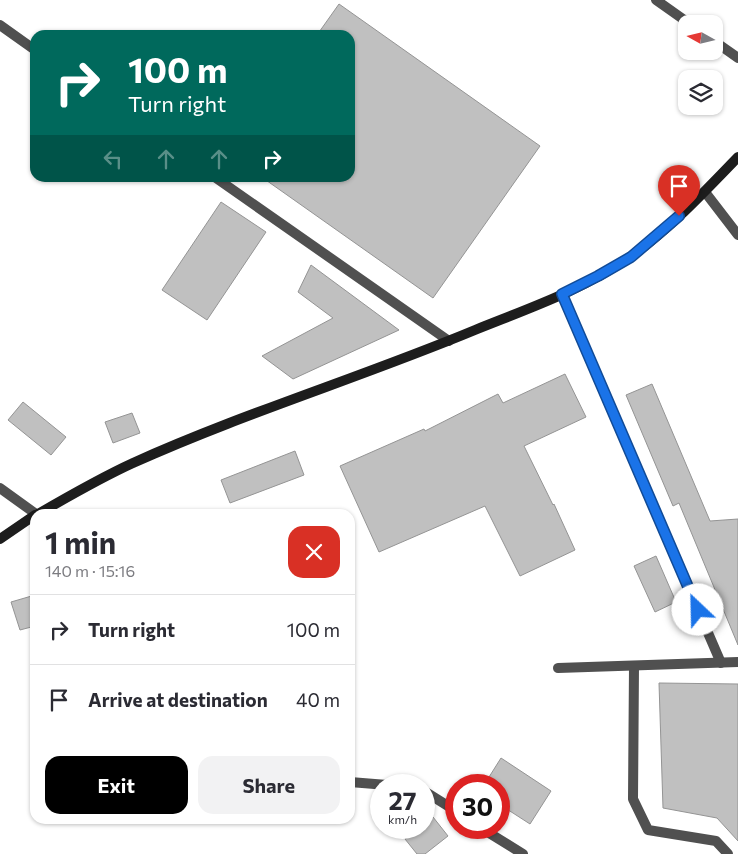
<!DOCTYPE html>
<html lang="en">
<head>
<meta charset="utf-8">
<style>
	body { margin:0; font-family:Commissioner,sans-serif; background:#f2f2f3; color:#2b2b33; height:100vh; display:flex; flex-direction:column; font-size:19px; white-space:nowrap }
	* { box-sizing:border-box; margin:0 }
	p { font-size:16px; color:#7c7c81 }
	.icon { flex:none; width:28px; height:28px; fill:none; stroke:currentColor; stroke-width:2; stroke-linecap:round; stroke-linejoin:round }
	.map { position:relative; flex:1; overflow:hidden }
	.side { position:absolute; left:30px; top:509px; width:325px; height:315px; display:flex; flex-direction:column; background:#fff; border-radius:15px; box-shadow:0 1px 4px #0004 }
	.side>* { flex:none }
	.hud { position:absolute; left:30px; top:30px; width:325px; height:152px; border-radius:15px; box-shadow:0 1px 4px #0004; background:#00695c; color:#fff; overflow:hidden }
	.needle { width:32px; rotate:278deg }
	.buttons { position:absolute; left:678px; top:15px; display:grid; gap:10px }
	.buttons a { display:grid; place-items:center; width:45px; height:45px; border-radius:10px; background:#fff; box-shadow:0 1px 4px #0004; font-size:25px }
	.speed { position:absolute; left:370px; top:774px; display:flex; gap:10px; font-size:25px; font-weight:700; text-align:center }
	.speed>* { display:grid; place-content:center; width:65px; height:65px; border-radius:50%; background:#fff; box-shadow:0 1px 4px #0004; line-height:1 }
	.speed small { font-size:12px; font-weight:400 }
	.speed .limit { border:8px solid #d22; background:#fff; color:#111 }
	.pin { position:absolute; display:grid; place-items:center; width:42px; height:42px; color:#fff; margin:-51px -21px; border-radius:50% 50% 50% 0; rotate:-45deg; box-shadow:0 0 5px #0007 }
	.pin .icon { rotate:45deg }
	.me { position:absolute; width:55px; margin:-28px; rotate:336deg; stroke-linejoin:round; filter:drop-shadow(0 0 4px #0008) }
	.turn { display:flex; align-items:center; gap:18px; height:105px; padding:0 15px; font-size:22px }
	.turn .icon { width:65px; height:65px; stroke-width:2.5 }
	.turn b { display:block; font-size:35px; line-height:42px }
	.lanes { display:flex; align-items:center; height:48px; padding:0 15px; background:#0003; justify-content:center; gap:25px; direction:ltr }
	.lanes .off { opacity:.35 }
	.round { display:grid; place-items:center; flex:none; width:52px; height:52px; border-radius:15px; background:#f2f2f3 }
	.summary { display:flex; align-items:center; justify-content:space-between; height:85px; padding:0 15px }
	h1 { font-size:30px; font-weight:700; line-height:38px }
	.primary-button { display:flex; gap:10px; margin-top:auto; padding:10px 15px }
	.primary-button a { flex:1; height:58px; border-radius:15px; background:#000; color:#fff; font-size:20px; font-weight:700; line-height:58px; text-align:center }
	.primary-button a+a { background:#f2f2f3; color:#2b2b33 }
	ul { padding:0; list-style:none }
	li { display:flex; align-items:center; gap:15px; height:70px; padding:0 15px; border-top:1px solid #e1e1e2 }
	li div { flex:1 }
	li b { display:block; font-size:19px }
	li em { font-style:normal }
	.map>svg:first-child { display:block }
</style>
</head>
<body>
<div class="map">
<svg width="738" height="854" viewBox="0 0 738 854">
	<rect width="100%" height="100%" fill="#fff"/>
	<!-- building -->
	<g fill="#c0c0c0" stroke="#949494">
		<path d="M339,4L540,146L433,298L263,178H350V35H317Z"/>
		<path d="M221,202L266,232L207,320L162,290Z"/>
		<path d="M311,265L399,330L293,379L262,356L333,318L298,292Z"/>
		<path d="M565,374L586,417L524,446L553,505L554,504L575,550L520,576L485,506L379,552L340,466L424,429L425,431L498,394L503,403Z"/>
		<path d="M652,384L710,521L738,519V645L679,503L673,506L626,395Z"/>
		<path d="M23,402L66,437L51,455L8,420Z"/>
		<path d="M132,413L140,433L113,443L105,422Z"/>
		<path d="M295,451L304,475L230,503L221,480Z"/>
		<path d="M656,556L676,602L655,612L634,566Z"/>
		<path d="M35,595V626L20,630L11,602Z"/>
		<path d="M659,683L738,684V841L717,818L663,808Z"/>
		<path d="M501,758L551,791L530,824L499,804V785H484Z"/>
		<path d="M433,817L448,836L425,854H417L405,839L420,828H424V824Z"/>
	</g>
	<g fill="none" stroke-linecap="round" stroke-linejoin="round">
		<!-- minor -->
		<g stroke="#505050" stroke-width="10">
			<path d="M656,0L690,24"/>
			<path d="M0,25L35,50"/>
			<path d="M714,41L738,58"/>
			<path d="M216,178L449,341"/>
			<path d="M705,192L738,235"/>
			<path d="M562,294L721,663"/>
			<path d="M634,666L633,799L648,830L716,841L728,854"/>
			<path d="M558,668L738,662"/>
			<path d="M350,782L387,785"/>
			<path d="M424,791L456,811"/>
			<path d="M481,828L523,854"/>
		</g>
		<!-- tertiary -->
		<path stroke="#505050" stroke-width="10" d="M0,488L36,514"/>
		<!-- secondary -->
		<g stroke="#1d1d1d" stroke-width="10">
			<path d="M38,514C69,496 100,478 133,463C244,413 362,377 475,330C527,309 583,290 630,257C668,231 706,190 738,157"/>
			<path d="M0,539L35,515"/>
		</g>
	</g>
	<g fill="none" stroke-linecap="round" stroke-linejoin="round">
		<!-- route casing -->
		<g stroke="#114b97" stroke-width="12">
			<path id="route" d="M679,216L631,257L598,276L562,294L698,610"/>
		</g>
		<!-- route -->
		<use href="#route" stroke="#1a73e8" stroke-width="9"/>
	</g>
</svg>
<div class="buttons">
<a><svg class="needle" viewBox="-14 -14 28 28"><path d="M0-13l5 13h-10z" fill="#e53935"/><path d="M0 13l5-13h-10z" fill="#7c7c81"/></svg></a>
<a><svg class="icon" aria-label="layers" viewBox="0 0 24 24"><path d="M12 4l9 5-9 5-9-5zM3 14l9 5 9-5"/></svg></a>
</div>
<div class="speed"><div>27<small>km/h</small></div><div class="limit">30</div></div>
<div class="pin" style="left:679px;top:216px;background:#d93025"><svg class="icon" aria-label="arrive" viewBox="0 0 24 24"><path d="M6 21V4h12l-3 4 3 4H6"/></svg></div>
<svg class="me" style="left:698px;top:610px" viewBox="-20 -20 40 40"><circle r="19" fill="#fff"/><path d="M0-13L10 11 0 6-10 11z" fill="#1a73e8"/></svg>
<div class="hud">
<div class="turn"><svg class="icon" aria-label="right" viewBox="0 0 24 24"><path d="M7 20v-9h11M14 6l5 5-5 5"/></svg><div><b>100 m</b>Turn right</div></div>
<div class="lanes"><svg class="icon off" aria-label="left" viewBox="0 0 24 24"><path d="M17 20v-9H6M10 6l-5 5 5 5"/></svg><svg class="icon off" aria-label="ahead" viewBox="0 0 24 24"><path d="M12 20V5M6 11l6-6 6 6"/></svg><svg class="icon off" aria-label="ahead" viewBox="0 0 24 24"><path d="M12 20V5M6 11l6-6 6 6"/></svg><svg class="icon" aria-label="right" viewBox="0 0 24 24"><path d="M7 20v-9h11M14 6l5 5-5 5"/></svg></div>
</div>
<section class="side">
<div class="summary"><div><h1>1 min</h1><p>140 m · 15:16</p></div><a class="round" style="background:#d93025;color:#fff"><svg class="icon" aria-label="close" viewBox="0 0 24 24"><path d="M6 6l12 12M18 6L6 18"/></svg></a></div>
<ul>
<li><svg class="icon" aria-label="right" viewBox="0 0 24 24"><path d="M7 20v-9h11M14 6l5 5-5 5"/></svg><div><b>Turn right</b></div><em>100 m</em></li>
<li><svg class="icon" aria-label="arrive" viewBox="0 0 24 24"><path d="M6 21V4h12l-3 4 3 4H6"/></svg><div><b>Arrive at destination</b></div><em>40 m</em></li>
</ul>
<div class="primary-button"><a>Exit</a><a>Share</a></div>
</section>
</div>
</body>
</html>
